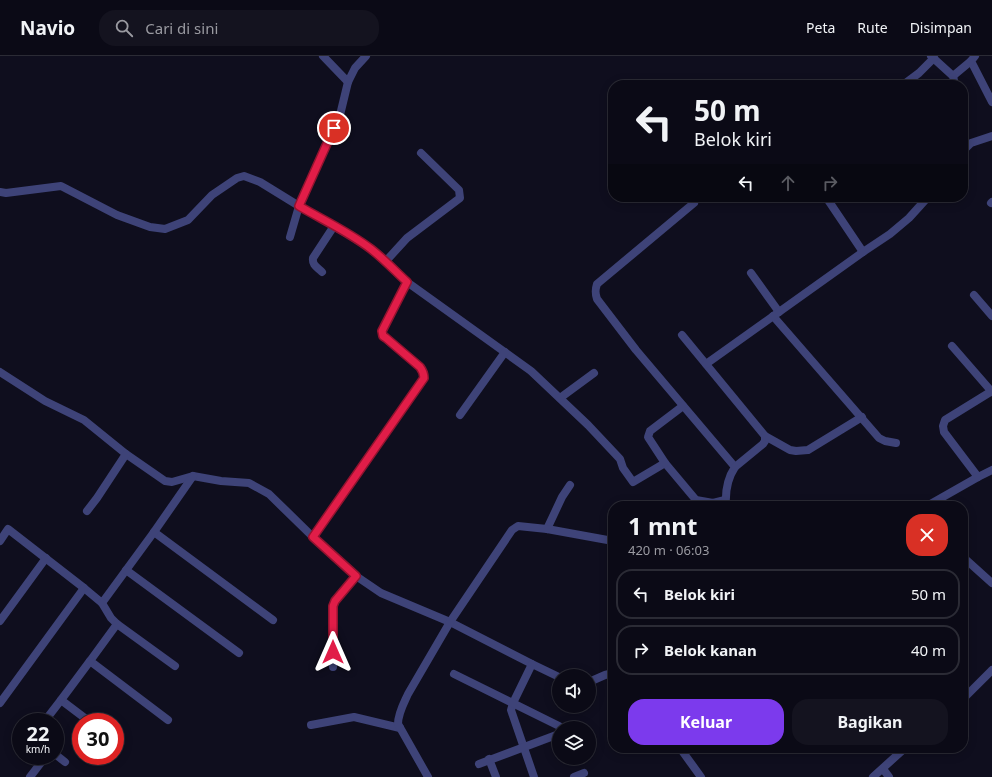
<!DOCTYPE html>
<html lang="id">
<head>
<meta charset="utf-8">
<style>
	body { margin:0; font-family:"Noto Sans",sans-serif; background:#14131f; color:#f1f3f6; height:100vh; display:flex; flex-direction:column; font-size:15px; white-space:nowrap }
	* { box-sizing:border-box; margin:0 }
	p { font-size:13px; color:#9a9aa1 }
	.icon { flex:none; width:22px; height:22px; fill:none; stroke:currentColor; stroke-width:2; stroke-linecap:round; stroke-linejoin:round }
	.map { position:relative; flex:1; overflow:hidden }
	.side { position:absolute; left:608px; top:445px; width:360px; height:252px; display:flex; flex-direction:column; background:#0b0a16; border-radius:16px; box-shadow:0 2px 10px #0003,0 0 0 1px #2b2b35 }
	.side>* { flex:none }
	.hud { position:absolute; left:608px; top:24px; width:360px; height:122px; border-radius:16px; box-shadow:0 2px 10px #0003,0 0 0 1px #2b2b35; background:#0b0a16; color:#f1f3f6; overflow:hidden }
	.fabs { position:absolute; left:552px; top:613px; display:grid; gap:8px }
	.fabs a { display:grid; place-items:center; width:44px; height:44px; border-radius:50%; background:#0b0a16; box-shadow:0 2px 10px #0003,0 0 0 1px #2b2b35; font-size:20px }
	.speed { position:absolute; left:12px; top:657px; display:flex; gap:8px; font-size:20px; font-weight:700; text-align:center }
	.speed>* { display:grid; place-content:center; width:52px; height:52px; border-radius:50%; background:#0b0a16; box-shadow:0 2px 10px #0003,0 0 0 1px #2b2b35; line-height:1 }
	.speed small { font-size:10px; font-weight:400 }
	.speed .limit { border:6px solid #d22; background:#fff; color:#111 }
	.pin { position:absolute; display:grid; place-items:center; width:34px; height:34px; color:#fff; margin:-17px; border:2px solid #fff; border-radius:50%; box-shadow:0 1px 4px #0007 }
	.me { position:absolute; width:44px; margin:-22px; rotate:0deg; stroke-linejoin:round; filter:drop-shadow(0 0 3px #0008) }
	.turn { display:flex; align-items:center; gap:14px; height:84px; padding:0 20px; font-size:18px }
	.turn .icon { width:52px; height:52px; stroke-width:2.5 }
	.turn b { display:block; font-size:28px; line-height:34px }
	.lanes { display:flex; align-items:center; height:38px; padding:0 20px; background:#0003; justify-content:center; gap:20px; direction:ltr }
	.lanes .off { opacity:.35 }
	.round { display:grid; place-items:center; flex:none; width:42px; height:42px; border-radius:16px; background:#14131f }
	.headline { display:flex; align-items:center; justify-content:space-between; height:68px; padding:0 20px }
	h1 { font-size:24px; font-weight:700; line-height:30px }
	.button { display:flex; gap:8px; margin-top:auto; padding:8px 20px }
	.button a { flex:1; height:46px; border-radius:16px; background:#7c3aed; color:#fff; font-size:16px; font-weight:700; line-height:46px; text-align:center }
	.button a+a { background:#14131f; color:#f1f3f6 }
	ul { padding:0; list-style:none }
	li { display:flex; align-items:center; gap:12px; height:50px; margin:0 8px 6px; padding:0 12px; border:2px solid #2b2b35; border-radius:16px }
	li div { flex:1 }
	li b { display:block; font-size:15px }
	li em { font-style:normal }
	header { display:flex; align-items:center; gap:24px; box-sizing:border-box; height:56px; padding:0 20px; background:#0b0a16; border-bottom:1px solid #2b2b35 }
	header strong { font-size:19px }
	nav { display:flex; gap:22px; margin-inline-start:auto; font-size:14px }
	.search { width:280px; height:36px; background:#14131f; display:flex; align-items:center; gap:10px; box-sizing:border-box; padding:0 14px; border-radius:16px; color:#9a9aa1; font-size:15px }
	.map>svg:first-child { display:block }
</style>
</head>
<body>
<header>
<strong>Navio</strong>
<div class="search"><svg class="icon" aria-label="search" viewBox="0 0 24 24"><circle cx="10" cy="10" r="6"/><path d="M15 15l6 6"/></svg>Cari di sini</div>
<nav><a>Peta</a><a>Rute</a><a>Disimpan</a></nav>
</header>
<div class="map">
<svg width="992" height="721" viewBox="0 0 992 721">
	<rect width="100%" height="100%" fill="#0f0e1e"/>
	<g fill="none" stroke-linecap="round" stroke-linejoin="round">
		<!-- minor -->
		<g stroke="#3e4378" stroke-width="8">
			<path d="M323,0L348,26"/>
			<path d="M931,0L953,20L955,29"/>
			<path d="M975,0L971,5L992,46"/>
			<path d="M953,20L971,5"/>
			<path d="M903,29L919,17L934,2"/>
			<path d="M963,95L971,87L992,80"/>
			<path d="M0,136L6,137L61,130L117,159L150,171L165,173L188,164L212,139L237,122L244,120L260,126L299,150L351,180L370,192L386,205L407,226L531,315L588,369L620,403L623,412L633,426L665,407L696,444L713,447L725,444"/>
			<path d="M826,141L863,196"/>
			<path d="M694,147L597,228C595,234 595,237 597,243L636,294L735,411C727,423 725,435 726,450"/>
			<path d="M991,147L992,146"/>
			<path d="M290,181L299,150L340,59L348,26L355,12L366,0"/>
			<path d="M386,205L407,182L460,142L459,134L421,97"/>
			<path d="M322,216C317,211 312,209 313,202L334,170"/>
			<path d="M751,217L779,256"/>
			<path d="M974,239L992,260"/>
			<path d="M773,260L879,382L885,385L896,387"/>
			<path d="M682,279L765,380V385L763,388L735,411"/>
			<path d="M952,290L992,336"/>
			<path d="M706,308L863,196L890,178L909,162L928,141"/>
			<path d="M0,316L45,345L84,364L126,398L165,425L172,426L193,420L221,425L249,427L269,438L313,481L356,520L381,537L450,566L532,608L559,621"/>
			<path d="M560,342L594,317"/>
			<path d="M460,359L505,296"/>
			<path d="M765,380L790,394L796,395L808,394L862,361"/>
			<path d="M665,407L648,381L650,375L683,350"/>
			<path d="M978,421L944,376L943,370L945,364L992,335"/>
			<path d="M87,455L97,442L126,398"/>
			<path d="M547,473L562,441L570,429"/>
			<path d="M154,476L273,564"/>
			<path d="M313,481L424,322C424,317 423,315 420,311L386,283L383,280L382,275L407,226"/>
			<path d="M0,485L8,473L84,532L102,547L154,476L193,420"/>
			<path d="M963,501L992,527"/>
			<path d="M126,514L239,597"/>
			<path d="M102,547L111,562L117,568L175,610"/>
			<path d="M0,565L46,502"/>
			<path d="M117,568L90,605L168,664"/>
			<path d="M90,605L61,644L90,666"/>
			<path d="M532,608L513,647L511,654L534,721"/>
			<path d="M333,611V550L335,545L356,520"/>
			<path d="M454,618L559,670L560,672"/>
			<path d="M589,626L605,619L613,617"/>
			<path d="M963,643L992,614"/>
			<path d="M0,647L84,532"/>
			<path d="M44,666L61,644"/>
			<path d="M311,669L354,661L400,672"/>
			<path d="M680,692L701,721"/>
			<path d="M55,698L65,706"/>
			<path d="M489,703L496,721"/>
			<path d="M479,708L559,678"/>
			<path d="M883,713L889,721"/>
			<path d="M30,721L46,700"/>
			<path d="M574,721L584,717"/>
			<path d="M873,721L905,692"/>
		</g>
		<!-- tertiary -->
		<g stroke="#3e4378" stroke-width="8">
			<path d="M927,450L978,421L992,414"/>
			<path d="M428,721L398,668C398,657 404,647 408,638L450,566L512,474L518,470L547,473L613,485"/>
		</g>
	</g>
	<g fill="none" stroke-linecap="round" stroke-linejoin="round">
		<!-- route casing -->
		<g stroke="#92132f" stroke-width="10">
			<path id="route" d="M333,596V550L335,545L356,520L313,481L424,322C424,317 423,315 420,311L386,282L383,280L382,275L407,226C395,215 384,203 371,193C349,176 323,164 299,150L334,72"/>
		</g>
		<!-- route -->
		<use href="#route" stroke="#e11d48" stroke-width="7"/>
	</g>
</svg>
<div class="fabs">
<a><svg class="icon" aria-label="sound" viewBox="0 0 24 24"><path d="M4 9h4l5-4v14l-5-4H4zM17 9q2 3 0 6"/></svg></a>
<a><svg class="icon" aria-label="layers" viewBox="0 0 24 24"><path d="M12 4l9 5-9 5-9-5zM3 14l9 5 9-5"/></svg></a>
</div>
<div class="speed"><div>22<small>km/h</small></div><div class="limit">30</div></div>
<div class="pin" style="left:334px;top:72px;background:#d93025"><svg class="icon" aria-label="arrive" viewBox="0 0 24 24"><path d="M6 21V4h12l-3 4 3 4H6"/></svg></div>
<svg class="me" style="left:333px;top:596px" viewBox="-20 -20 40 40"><path d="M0-17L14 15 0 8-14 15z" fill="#e11d48" stroke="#fff" stroke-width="4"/></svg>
<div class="hud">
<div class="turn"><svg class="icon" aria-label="left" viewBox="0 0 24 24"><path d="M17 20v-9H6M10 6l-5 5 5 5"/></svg><div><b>50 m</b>Belok kiri</div></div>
<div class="lanes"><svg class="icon" aria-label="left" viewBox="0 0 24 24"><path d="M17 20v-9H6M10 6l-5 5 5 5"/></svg><svg class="icon off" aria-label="ahead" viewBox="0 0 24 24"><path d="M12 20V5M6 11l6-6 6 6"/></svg><svg class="icon off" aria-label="right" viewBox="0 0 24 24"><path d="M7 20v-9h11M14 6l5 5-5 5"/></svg></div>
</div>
<section class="side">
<div class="headline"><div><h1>1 mnt</h1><p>420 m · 06:03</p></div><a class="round" style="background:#d93025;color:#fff"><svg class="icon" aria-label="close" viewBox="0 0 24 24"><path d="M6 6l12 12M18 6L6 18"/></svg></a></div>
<ul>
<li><svg class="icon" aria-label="left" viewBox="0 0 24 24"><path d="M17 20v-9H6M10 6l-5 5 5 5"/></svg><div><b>Belok kiri</b></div><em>50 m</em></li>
<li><svg class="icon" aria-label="right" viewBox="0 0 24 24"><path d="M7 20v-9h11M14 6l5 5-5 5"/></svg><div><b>Belok kanan</b></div><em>40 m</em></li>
</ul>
<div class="button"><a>Keluar</a><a>Bagikan</a></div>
</section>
</div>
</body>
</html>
